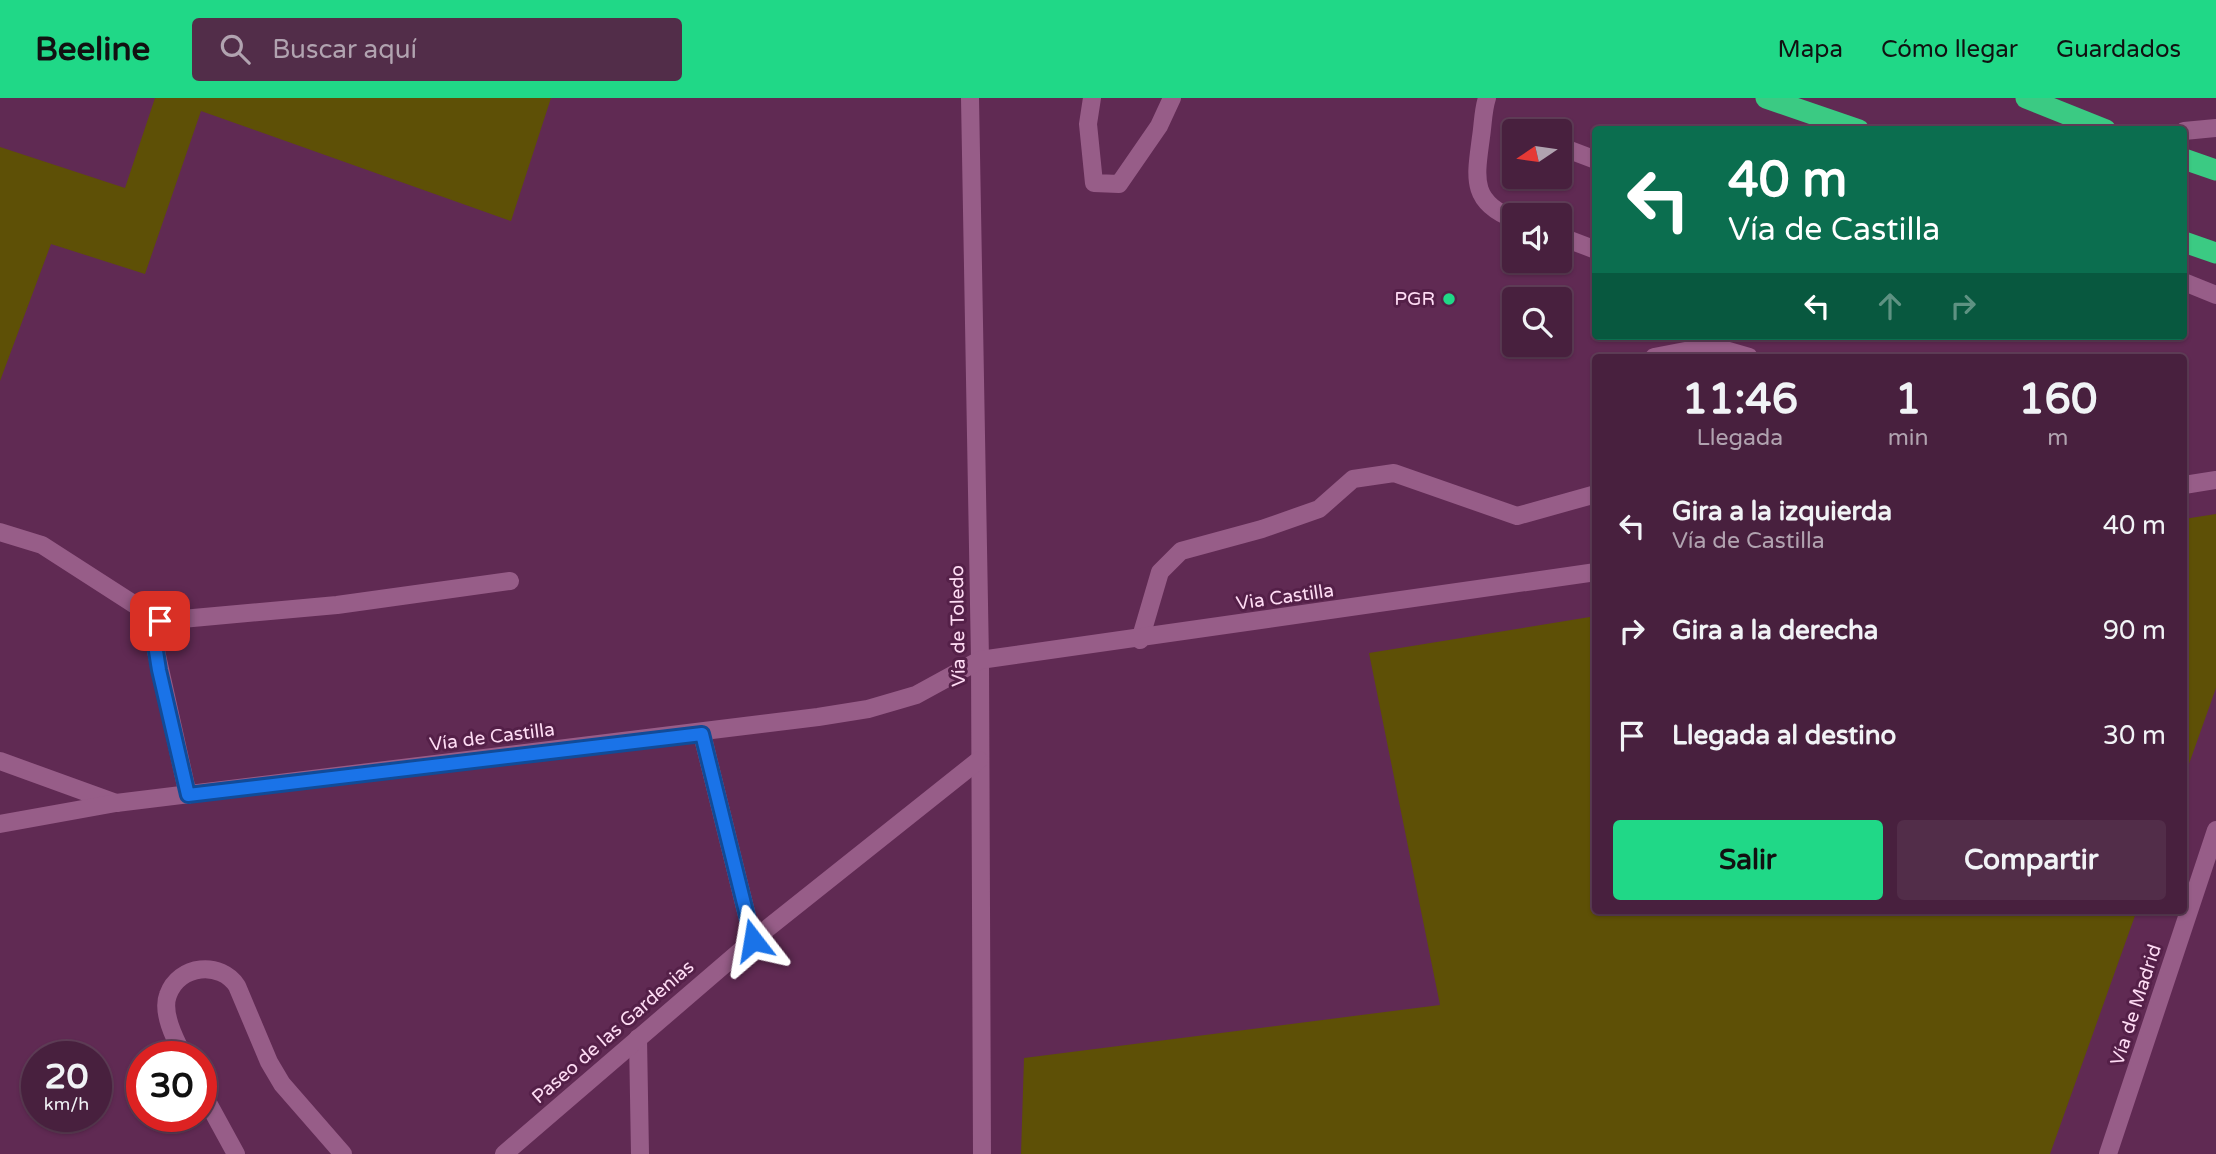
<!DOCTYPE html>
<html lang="es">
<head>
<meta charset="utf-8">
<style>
	body { margin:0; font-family:"Varela Round",sans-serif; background:#522d49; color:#f1f3f6; height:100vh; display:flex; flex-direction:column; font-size:26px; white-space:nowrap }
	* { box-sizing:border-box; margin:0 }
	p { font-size:23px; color:#b1a3b0 }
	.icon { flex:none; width:38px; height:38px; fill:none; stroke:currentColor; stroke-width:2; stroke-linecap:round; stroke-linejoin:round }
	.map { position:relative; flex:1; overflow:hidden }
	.drawer { position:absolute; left:1592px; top:256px; width:595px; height:560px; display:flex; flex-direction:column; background:#48203e; border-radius:7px; box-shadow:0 2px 5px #0004,0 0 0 2px #603e58 }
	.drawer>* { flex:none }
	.top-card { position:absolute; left:1592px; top:28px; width:595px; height:214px; border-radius:7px; box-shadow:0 2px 5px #0004,0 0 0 2px #603e58; background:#0b6e4f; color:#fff; overflow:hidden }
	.needle { width:46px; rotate:257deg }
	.controls { position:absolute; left:1502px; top:21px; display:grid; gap:14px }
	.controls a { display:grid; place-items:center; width:70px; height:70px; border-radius:7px; background:#48203e; box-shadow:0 2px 5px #0004,0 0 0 2px #603e58; font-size:35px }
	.speed { position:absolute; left:21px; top:943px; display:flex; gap:14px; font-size:35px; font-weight:700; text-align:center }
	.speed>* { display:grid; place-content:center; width:91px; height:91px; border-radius:50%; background:#48203e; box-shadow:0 2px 5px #0004,0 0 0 2px #603e58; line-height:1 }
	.speed small { font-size:18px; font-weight:400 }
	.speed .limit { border:10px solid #d22; background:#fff; color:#111 }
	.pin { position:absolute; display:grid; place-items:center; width:60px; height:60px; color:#fff; margin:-30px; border-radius:14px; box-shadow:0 4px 10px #0006 }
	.me { position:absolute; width:77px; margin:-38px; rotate:346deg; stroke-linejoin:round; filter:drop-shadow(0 0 5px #0008) }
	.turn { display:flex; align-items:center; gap:24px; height:147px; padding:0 21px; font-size:32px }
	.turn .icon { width:91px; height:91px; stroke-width:2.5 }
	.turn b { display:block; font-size:49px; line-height:60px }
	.lanes { display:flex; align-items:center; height:66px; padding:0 21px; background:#0003; justify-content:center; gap:35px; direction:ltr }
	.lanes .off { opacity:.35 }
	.eta { display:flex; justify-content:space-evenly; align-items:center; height:119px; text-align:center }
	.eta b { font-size:42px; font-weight:700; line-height:49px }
	.button { display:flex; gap:14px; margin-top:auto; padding:14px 21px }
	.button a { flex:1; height:80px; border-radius:7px; background:#20d887; color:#111; font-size:28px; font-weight:700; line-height:80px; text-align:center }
	.button a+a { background:#522d49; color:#f1f3f6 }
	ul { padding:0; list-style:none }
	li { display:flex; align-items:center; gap:21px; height:105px; padding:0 21px }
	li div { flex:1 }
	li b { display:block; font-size:26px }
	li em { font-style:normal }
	header { display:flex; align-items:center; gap:42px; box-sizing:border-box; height:98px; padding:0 35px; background:#20d887; color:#111 }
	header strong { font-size:33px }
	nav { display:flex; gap:38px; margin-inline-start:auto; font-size:24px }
	.search { width:490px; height:63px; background:#522d49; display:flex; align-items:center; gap:18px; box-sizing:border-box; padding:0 24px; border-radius:7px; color:#b1a3b0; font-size:26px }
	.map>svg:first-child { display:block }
</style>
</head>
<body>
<header>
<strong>Beeline</strong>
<div class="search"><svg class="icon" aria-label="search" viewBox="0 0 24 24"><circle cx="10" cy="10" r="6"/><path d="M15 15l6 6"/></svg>Buscar aquí</div>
<nav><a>Mapa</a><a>Cómo llegar</a><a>Guardados</a></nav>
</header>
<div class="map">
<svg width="2216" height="1056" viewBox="0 0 2216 1056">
	<rect width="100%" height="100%" fill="#602a53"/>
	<!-- green -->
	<g fill="#5e5006">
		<path d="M155,0H551L511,123L201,13L145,176L51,146L0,283V49L125,90Z"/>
		<path d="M2216,416V590L2184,680V421Z"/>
		<path d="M1596,518V812H2137L2050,1056H1021L1024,960L1440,907L1369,555Z"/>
	</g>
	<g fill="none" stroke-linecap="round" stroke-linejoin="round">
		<!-- minor -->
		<g stroke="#975d88" stroke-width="18">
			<path d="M970,0L980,562L982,1056"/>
			<path d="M1092,0L1088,26L1094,85L1119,86L1159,28L1172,0"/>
			<path d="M1487,0C1483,12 1483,26 1481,39C1476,78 1469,104 1514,121"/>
			<path d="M2184,33L2216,30"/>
			<path d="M1559,48L1596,62"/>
			<path d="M1559,138L1596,152"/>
			<path d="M2184,184L2216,197"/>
			<path d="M1654,259L1711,248L1749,259"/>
			<path d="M2184,387L2216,382"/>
			<path d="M0,434L42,447L160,523"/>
			<path d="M1140,542L1160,474L1181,453L1262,431L1319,411L1353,381L1394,375L1517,418L1596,396"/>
			<path d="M702,636L753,842"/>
			<path d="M0,663L116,705"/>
			<path d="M188,697L156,553L160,523L337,507L510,483"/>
			<path d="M0,726L116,705L818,619L868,611L916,597L980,562L1596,474"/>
			<path d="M638,940L640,1056"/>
			<path d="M184,959C176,943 161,915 168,897C179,866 221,863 237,888L269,964L282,986L343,1056"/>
			<path d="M201,992L236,1056"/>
			<path d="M504,1056L753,842L979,662"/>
			<path d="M2108,1056L2216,732"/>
		</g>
		<!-- highway -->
		<g stroke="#3bca83" stroke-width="21">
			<path d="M1766,0L1859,32"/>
			<path d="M2026,0L2106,32"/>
			<path d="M2184,61L2216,72"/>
			<path d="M2184,144L2216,155"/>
		</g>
	</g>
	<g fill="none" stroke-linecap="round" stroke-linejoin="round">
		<!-- route casing -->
		<g stroke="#114b97" stroke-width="18">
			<path id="route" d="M160,523L156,553L159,572L188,697L702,636L753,842"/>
		</g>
		<!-- route -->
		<use href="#route" stroke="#1a73e8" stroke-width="12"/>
	</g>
	<!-- markers -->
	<circle fill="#20d887" stroke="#542048" stroke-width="2.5" cx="1449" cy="201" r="7"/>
	<g text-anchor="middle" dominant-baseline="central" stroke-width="6" stroke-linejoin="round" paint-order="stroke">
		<!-- poi labels -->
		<g font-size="19" fill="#fedcf4" stroke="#542048" text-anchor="end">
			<text x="1435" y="201">PGR</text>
		</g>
		<!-- street labels -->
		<g font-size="19" fill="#fedcf4" stroke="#542048">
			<text transform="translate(1285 499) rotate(-8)">Via Castilla</text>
			<text transform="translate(958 528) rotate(-91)">Vía de Toledo</text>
			<text transform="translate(492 639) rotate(-7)">Vía de Castilla</text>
			<text transform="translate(2136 907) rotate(-72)">Vía de Madrid</text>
			<text transform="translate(613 934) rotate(-41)">Paseo de las Gardenias</text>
		</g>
	</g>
</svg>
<div class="controls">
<a><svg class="needle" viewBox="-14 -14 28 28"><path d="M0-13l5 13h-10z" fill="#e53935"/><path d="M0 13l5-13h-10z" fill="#b1a3b0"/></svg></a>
<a><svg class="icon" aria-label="sound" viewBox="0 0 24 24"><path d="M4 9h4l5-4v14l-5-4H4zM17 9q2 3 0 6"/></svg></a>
<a><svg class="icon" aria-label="search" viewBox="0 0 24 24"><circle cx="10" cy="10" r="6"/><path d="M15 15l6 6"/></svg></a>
</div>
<div class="speed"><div>20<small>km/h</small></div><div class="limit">30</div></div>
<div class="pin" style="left:160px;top:523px;background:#d93025"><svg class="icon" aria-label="arrive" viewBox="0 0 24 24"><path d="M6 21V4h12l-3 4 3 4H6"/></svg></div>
<svg class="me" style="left:753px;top:842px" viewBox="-20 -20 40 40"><path d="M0-17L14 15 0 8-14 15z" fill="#1a73e8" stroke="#fff" stroke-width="4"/></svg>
<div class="top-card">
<div class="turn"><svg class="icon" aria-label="left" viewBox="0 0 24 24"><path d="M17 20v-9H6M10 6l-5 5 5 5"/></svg><div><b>40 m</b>Vía de Castilla</div></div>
<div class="lanes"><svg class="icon" aria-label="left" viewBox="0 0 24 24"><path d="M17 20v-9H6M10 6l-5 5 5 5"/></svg><svg class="icon off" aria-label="ahead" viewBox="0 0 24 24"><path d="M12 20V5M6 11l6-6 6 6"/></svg><svg class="icon off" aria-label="right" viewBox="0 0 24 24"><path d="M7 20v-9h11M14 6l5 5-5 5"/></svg></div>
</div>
<section class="drawer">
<div class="eta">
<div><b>11:46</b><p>Llegada</p></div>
<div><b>1</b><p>min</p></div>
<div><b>160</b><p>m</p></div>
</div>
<ul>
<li><svg class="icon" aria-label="left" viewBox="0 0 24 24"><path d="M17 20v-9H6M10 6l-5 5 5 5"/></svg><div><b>Gira a la izquierda</b><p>Vía de Castilla</p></div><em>40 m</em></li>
<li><svg class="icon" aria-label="right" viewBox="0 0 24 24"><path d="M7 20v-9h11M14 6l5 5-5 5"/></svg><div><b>Gira a la derecha</b></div><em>90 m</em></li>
<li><svg class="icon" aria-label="arrive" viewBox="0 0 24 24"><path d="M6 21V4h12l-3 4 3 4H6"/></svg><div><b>Llegada al destino</b></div><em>30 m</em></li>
</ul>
<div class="button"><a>Salir</a><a>Compartir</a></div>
</section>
</div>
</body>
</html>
